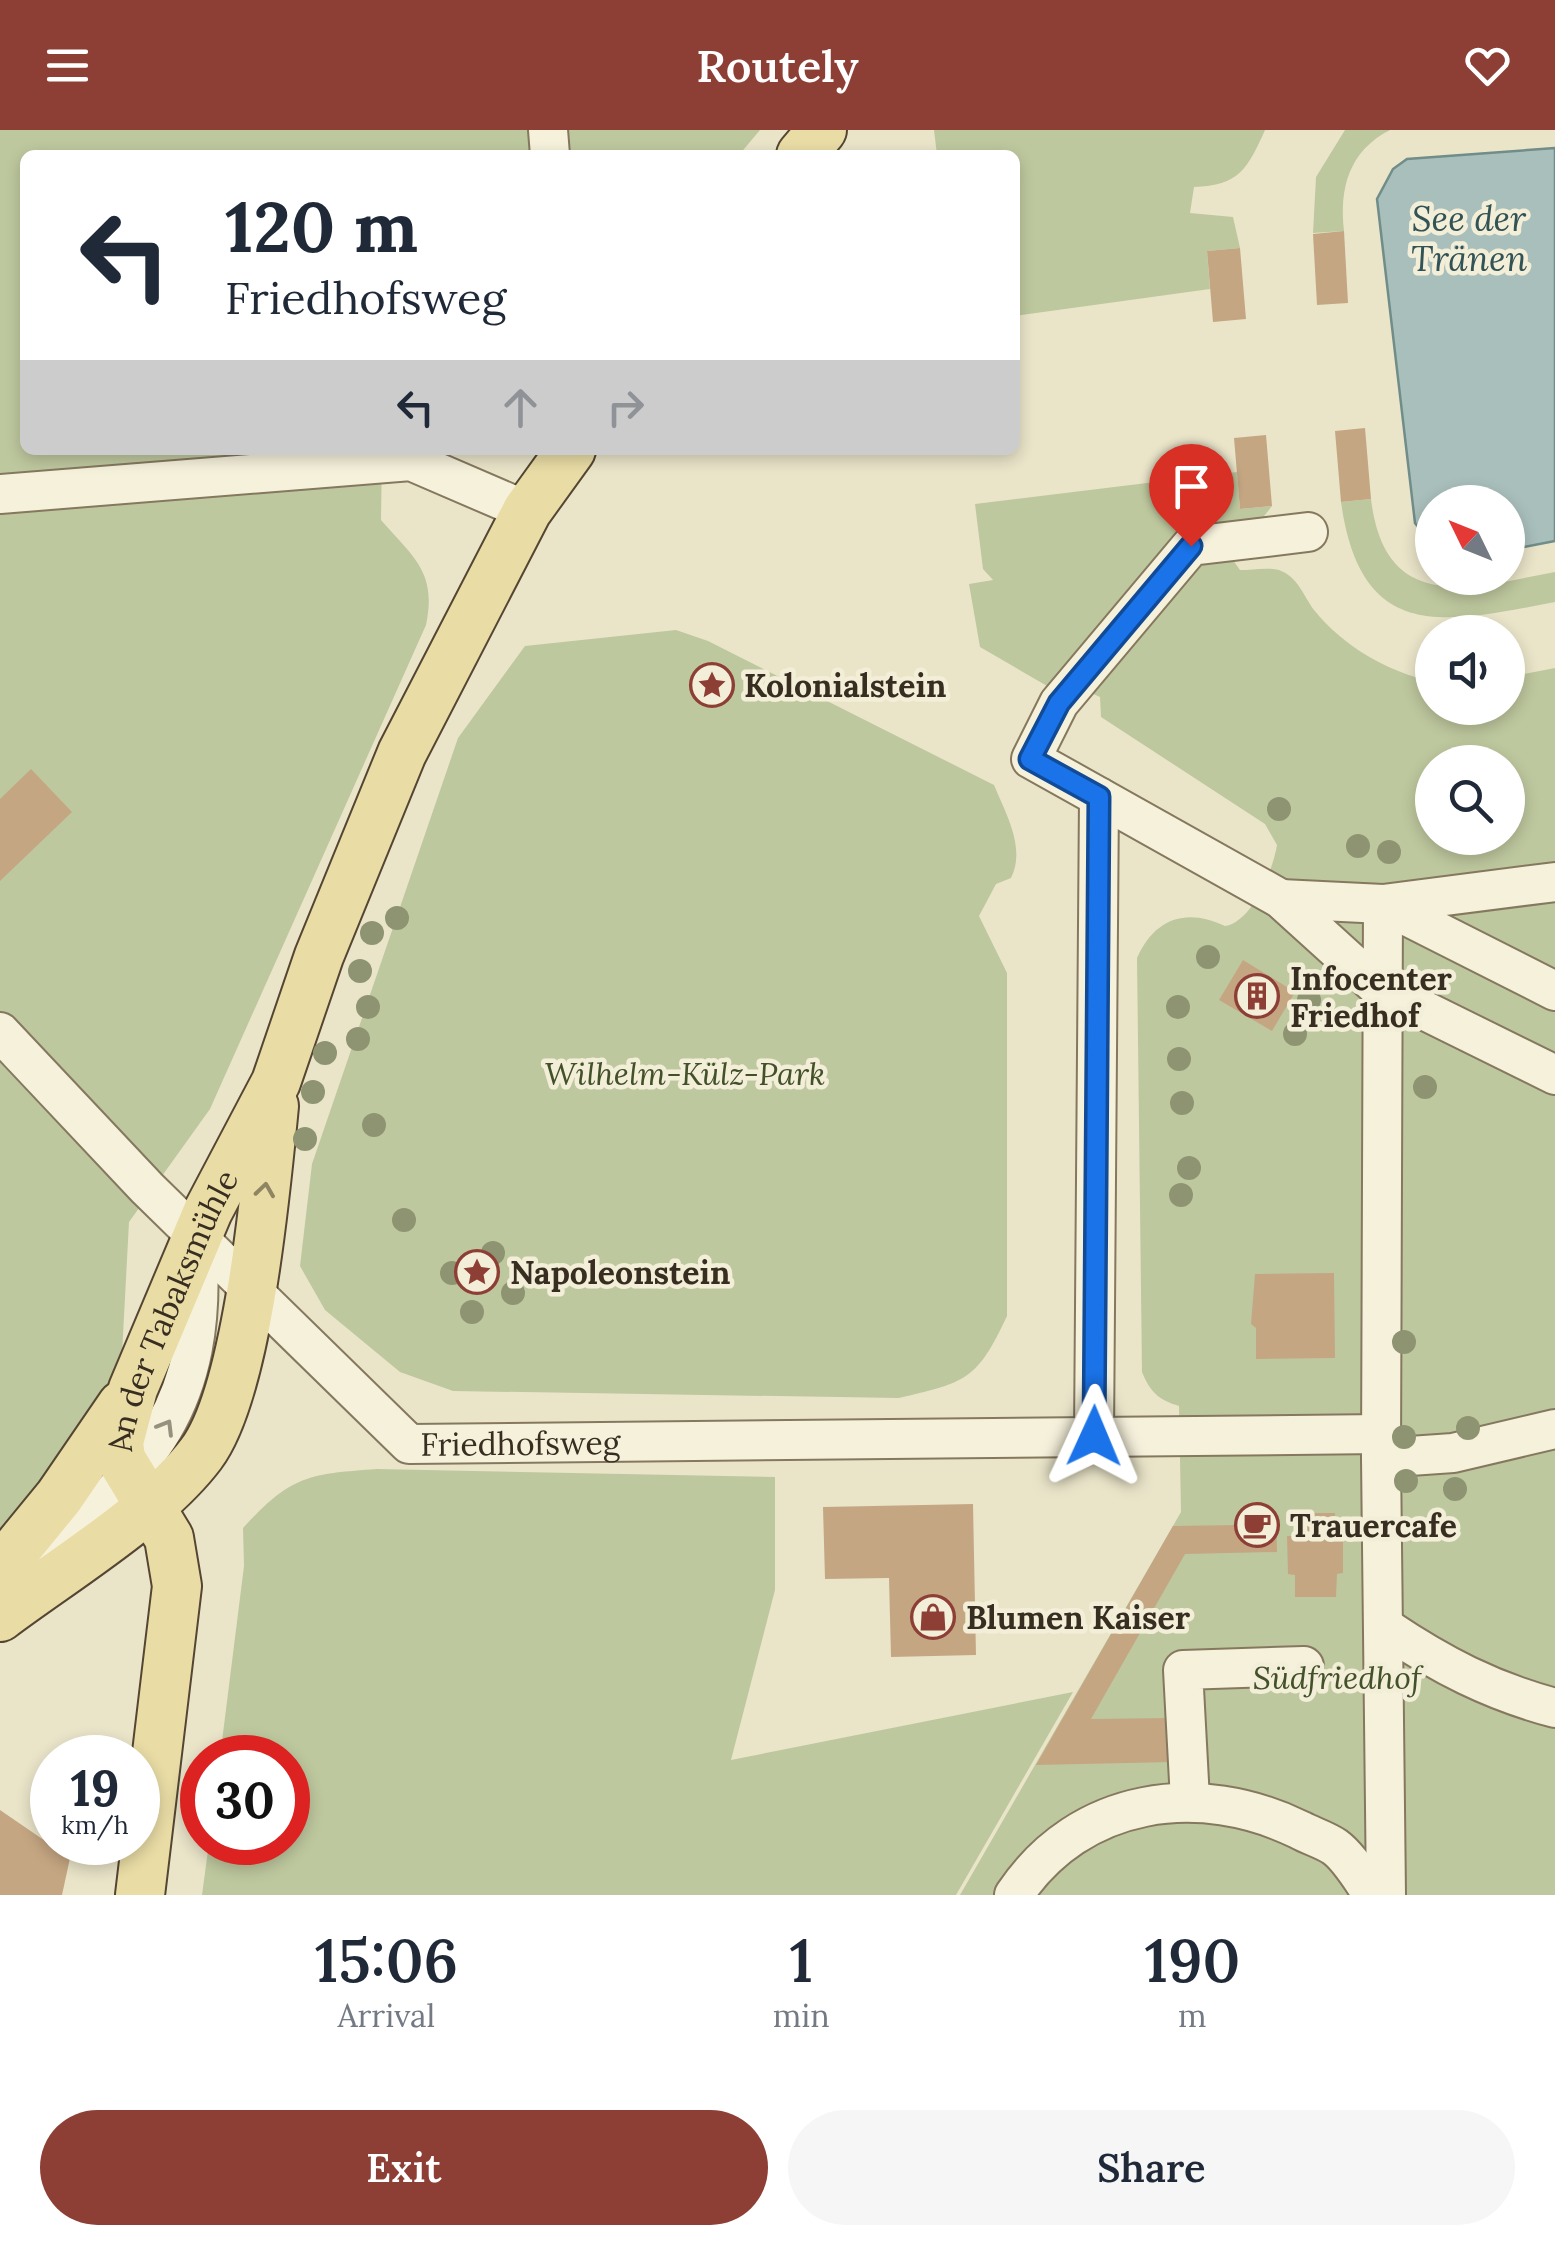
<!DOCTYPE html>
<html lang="en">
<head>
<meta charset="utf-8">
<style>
	body { margin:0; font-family:Lora,serif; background:#f6f6f7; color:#1f2937; height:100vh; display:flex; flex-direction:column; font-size:38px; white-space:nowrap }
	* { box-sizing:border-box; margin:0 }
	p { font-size:32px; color:#747a83 }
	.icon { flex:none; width:55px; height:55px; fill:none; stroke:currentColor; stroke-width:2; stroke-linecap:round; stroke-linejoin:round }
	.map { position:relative; height:1765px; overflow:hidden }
	.drawer { display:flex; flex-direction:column; background:#fff; flex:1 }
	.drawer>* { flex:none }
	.banner { position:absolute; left:20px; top:20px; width:1000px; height:305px; border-radius:15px; box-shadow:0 5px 15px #0003; background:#fff; color:#1f2937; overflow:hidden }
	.needle { width:65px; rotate:313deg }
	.fabs { position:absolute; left:1415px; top:355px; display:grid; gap:20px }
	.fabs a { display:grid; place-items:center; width:110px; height:110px; border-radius:50%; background:#fff; box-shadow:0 5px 15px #0003; font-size:50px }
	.speed { position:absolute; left:30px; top:1605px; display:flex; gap:20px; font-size:50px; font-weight:700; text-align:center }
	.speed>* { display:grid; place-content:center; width:130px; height:130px; border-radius:50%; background:#fff; box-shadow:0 5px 15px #0003; line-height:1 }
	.speed small { font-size:25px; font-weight:400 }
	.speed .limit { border:15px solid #d22; background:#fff; color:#111 }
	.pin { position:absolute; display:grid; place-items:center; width:85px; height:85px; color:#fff; margin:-102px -42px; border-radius:50% 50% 50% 0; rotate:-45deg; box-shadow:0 0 10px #0007 }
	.pin .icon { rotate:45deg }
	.me { position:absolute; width:110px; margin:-55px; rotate:1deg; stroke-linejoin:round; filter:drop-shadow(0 0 8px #0008) }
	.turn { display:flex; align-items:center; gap:35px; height:210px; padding:0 40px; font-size:45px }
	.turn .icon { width:130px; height:130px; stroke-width:2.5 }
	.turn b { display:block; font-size:70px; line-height:85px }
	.lanes { display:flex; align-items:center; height:95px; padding:0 40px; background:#0003; justify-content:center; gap:50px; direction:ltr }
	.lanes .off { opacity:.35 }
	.eta { display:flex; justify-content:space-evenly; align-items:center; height:170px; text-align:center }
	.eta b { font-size:60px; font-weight:600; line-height:70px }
	.action { display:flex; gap:20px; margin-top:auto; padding:20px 40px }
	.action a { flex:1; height:115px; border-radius:60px; background:#8e3f35; color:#fff; font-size:40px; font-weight:600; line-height:115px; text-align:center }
	.action a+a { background:#f6f6f7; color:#1f2937 }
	header { display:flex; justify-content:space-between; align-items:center; height:130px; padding:0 40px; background:#8e3f35; color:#fff; font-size:45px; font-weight:600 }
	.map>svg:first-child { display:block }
</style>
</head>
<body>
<header><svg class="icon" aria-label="menu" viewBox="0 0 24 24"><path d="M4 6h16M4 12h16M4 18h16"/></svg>Routely<svg class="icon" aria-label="heart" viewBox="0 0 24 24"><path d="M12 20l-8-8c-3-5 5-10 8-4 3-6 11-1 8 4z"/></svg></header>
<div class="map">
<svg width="1555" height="1765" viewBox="0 0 1555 1765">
	<rect width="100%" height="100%" fill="#eae5c9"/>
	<!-- green -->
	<g fill="#bec89e" fill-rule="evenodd">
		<path d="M0,0H760L739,25H25V320H382L381,390C414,428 437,442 426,495L210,979L129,1092L122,1224L95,1278L45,1354L0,1401Z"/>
		<path d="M934,0H1265C1248,38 1239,56 1194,57L1190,83L1233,87L1240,118L1207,121L1210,159L1015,186V25H937Z"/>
		<path d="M1345,0H1390C1349,21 1339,58 1344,101L1313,103L1316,47Z"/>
		<path d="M1237,342L1240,379L1272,376L1254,399L1223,416L1240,440C1251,440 1268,437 1279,440C1298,447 1303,465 1314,480C1345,518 1386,540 1432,552V578H1508V547L1555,538V1765H960L1181,1382L1179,1276C1159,1270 1150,1262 1142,1242L1137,828C1154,789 1186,777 1225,796C1252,792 1273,740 1277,715L1265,694L1101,587L1100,567L1065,551L1054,560L980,517L969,454L993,450L983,439L975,374ZM1432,632H1508V708H1432Z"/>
		<path d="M1371,369C1385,485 1470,458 1555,442V472C1445,493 1361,515 1341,372Z"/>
		<path d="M676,500L708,511L994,655C1006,684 1026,718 1011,748L996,754L979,786L1007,843V1186C977,1250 967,1252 899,1268L453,1261L400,1242L325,1180L300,1136L312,1034L458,608L525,516Z"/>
		<path d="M377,1339L775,1347V1460L731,1630L1073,1562L956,1765H202L209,1713L288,1712V1628L220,1627L244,1436L243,1398C291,1346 307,1344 377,1339Z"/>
	</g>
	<!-- water -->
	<path fill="#a9bfbb" stroke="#708d89" stroke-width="2.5" d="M1555,18V411L1508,420V372H1432V415L1415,393L1377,69L1393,39L1407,29Z"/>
	<!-- building -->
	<g fill="#c5a682">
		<path d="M1344,101L1348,173L1317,175L1313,104Z"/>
		<path d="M1240,118L1246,189L1213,192L1207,121Z"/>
		<path d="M1365,298L1371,369L1341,372L1335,301Z"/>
		<path d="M1266,305L1272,376L1240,379L1234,308Z"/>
		<path d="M31,639L72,682L0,751V669Z"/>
		<path d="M1243,830L1295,862L1272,901L1219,870Z"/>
		<path d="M1334,1143L1335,1228L1256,1229V1198L1251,1194L1255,1144Z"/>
		<path d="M973,1374L976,1525L891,1527L889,1448L825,1449L823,1377Z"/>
		<path d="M1276,1381L1277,1422L1185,1424L1091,1589L1172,1588L1173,1632L1036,1635L1173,1396L1237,1395L1238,1382Z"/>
		<path d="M1294,1383H1335L1336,1406L1343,1405V1443L1337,1444L1336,1467H1295V1445L1288,1444L1287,1406H1294Z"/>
		<path d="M0,1680L70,1728L62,1765H0Z"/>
	</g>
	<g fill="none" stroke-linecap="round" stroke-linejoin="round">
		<!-- minor casing -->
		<g stroke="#85785f" stroke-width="42">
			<g id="minor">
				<path d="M548,0L550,25"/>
				<path d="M0,364L411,331L527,381"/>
				<path d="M1099,667L1281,769L1379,858L1555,945"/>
				<path d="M1281,769L1383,774L1555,752"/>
				<path d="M1383,774L1381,1328L1386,1765"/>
				<path d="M1383,774L1555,861"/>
				<path id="s1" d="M0,902L147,1058L409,1314L1382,1304"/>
				<path d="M1094,1305L1099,667L1031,629L1059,573L1191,416L1308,402"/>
				<path d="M1381,1328L1453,1323L1555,1299"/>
				<path d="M7,1460C132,1347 211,1297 197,1112"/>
				<path d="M1386,1498C1441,1535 1491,1561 1555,1578"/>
				<path d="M1190,1670L1183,1540L1304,1536"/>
				<path d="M1014,1765C1080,1666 1200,1651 1300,1700C1311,1706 1325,1710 1335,1717C1350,1728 1362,1750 1373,1765"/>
			</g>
		</g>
		<!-- major casing -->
		<g stroke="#544633" stroke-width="52">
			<g id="major">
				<path d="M801,25L822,0"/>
				<path d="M0,1439L59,1367L122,1275"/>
				<path d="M0,1487C61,1441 156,1384 201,1324C248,1262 266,1057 274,976"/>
				<path id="s2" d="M140,1765L177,1456L169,1408L121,1329L119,1312L133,1259L208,1081L276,952L319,826L402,623L527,381L571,320"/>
			</g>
		</g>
		<!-- minor -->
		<use href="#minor" stroke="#f6f1db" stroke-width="38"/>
		<!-- major -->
		<use href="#major" stroke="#e9dca5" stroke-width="48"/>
	</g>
	<!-- trees -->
	<g fill="#8e9472">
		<circle cx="1279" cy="679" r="12"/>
		<circle cx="1358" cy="716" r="12"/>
		<circle cx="1389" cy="722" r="12"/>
		<circle cx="397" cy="788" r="12"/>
		<circle cx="372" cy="803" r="12"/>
		<circle cx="1208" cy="827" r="12"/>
		<circle cx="360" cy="841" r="12"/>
		<circle cx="1309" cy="870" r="12"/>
		<circle cx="368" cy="877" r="12"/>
		<circle cx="1178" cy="877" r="12"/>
		<circle cx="1295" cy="904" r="12"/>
		<circle cx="358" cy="909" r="12"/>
		<circle cx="325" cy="923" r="12"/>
		<circle cx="1179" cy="929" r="12"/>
		<circle cx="1425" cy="957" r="12"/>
		<circle cx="313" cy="962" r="12"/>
		<circle cx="1182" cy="973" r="12"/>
		<circle cx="374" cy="995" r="12"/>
		<circle cx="305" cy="1009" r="12"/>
		<circle cx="1189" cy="1038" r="12"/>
		<circle cx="1181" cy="1065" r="12"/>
		<circle cx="404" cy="1090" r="12"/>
		<circle cx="493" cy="1123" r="12"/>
		<circle cx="452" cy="1143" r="12"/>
		<circle cx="513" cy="1163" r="12"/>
		<circle cx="472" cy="1182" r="12"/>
		<circle cx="1404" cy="1212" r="12"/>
		<circle cx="1468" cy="1298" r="12"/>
		<circle cx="1404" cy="1307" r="12"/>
		<circle cx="1406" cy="1351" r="12"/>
		<circle cx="1455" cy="1359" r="12"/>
	</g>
	<!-- one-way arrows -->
	<defs><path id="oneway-chevron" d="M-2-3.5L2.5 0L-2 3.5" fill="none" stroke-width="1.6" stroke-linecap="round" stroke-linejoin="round" transform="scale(2.5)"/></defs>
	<use stroke="#908563" href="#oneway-chevron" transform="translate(265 1060) rotate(-82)"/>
	<use stroke="#96907e" href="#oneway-chevron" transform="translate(166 1297) rotate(-59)"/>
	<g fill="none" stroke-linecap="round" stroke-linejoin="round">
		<!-- route casing -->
		<g stroke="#114b97" stroke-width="25">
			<path id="route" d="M1094,1306L1099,667L1030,629L1059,573L1191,416"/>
		</g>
		<!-- route -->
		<use href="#route" stroke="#1a73e8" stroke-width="18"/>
	</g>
	<!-- icons -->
	<defs>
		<g id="sight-ring" transform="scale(2.25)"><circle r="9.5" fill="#f3eed8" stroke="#8e3f35" stroke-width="1.5"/><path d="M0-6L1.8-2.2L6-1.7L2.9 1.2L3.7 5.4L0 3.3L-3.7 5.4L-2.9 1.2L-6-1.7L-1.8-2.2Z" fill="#8e3f35"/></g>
		<g id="building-ring" transform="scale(2.25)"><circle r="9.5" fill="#f3eed8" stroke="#8e3f35" stroke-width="1.5"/><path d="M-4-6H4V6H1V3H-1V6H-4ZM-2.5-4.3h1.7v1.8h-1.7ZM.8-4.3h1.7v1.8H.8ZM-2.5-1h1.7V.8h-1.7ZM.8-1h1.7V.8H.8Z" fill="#8e3f35"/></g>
		<g id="cafe-ring" transform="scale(2.25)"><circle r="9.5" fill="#f3eed8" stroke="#8e3f35" stroke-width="1.5"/><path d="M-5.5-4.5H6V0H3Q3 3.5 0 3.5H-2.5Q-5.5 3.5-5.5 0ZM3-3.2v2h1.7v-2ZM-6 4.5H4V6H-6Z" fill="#8e3f35"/></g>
		<g id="shop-ring" transform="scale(2.25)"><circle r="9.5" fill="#f3eed8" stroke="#8e3f35" stroke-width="1.5"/><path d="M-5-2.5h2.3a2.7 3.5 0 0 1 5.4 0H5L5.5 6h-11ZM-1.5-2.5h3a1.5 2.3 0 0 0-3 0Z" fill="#8e3f35"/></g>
	</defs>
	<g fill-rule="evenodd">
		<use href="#sight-ring" x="712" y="555"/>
		<use href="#building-ring" x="1257" y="866"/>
		<use href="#sight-ring" x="477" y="1142"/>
		<use href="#cafe-ring" x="1257" y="1395"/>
		<use href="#shop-ring" x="933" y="1487"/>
	</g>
	<g text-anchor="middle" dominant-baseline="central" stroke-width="9" stroke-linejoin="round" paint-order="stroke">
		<!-- poi labels -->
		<g font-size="32" font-weight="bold" fill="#372e21" stroke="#f3eed8" text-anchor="start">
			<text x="744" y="555">Kolonialstein</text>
			<text x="1290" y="848">Infocenter<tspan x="1290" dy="37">Friedhof</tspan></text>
			<text x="510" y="1142">Napoleonstein</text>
			<text x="1290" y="1395">Trauercafe</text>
			<text x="966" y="1487">Blumen Kaiser</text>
		</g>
		<!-- park labels -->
		<g font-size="32" font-style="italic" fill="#43512a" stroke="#f3eed8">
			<text x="685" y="943">Wilhelm-Külz-Park</text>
			<text x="1337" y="1547">Südfriedhof</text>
		</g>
		<!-- street labels -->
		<g font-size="32" fill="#372e21" stroke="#f3eed8">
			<text stroke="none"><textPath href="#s2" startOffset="610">An der Tabaksmühle</textPath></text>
			<text stroke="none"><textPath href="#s1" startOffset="692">Friedhofsweg</textPath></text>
		</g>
		<!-- water labels -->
		<g font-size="35" font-style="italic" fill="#325355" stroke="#f3eed8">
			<text x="1469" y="88">See der<tspan x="1469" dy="40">Tränen</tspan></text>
		</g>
	</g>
</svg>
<div class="fabs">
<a><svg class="needle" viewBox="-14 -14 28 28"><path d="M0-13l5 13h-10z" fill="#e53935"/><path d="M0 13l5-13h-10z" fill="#747a83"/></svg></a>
<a><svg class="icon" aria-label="sound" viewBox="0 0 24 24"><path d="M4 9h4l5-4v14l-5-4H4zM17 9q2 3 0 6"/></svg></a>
<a><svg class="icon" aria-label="search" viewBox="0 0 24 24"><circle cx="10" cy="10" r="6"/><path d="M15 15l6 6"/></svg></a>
</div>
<div class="speed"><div>19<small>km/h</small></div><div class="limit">30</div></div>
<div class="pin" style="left:1191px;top:416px;background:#d93025"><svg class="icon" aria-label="arrive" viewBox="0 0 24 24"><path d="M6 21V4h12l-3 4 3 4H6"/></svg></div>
<svg class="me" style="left:1094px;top:1306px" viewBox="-20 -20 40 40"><path d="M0-17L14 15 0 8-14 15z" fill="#1a73e8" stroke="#fff" stroke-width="4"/></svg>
<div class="banner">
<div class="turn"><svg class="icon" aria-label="left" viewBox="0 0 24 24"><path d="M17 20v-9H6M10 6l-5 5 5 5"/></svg><div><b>120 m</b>Friedhofsweg</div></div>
<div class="lanes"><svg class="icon" aria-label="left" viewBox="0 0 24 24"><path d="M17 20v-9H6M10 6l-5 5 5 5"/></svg><svg class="icon off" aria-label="ahead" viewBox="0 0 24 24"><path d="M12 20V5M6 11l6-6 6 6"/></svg><svg class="icon off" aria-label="right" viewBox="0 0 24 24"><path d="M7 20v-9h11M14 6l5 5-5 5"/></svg></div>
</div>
</div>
<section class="drawer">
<div class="eta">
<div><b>15:06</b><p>Arrival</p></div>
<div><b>1</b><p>min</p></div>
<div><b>190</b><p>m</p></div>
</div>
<div class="action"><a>Exit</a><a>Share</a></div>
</section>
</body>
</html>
